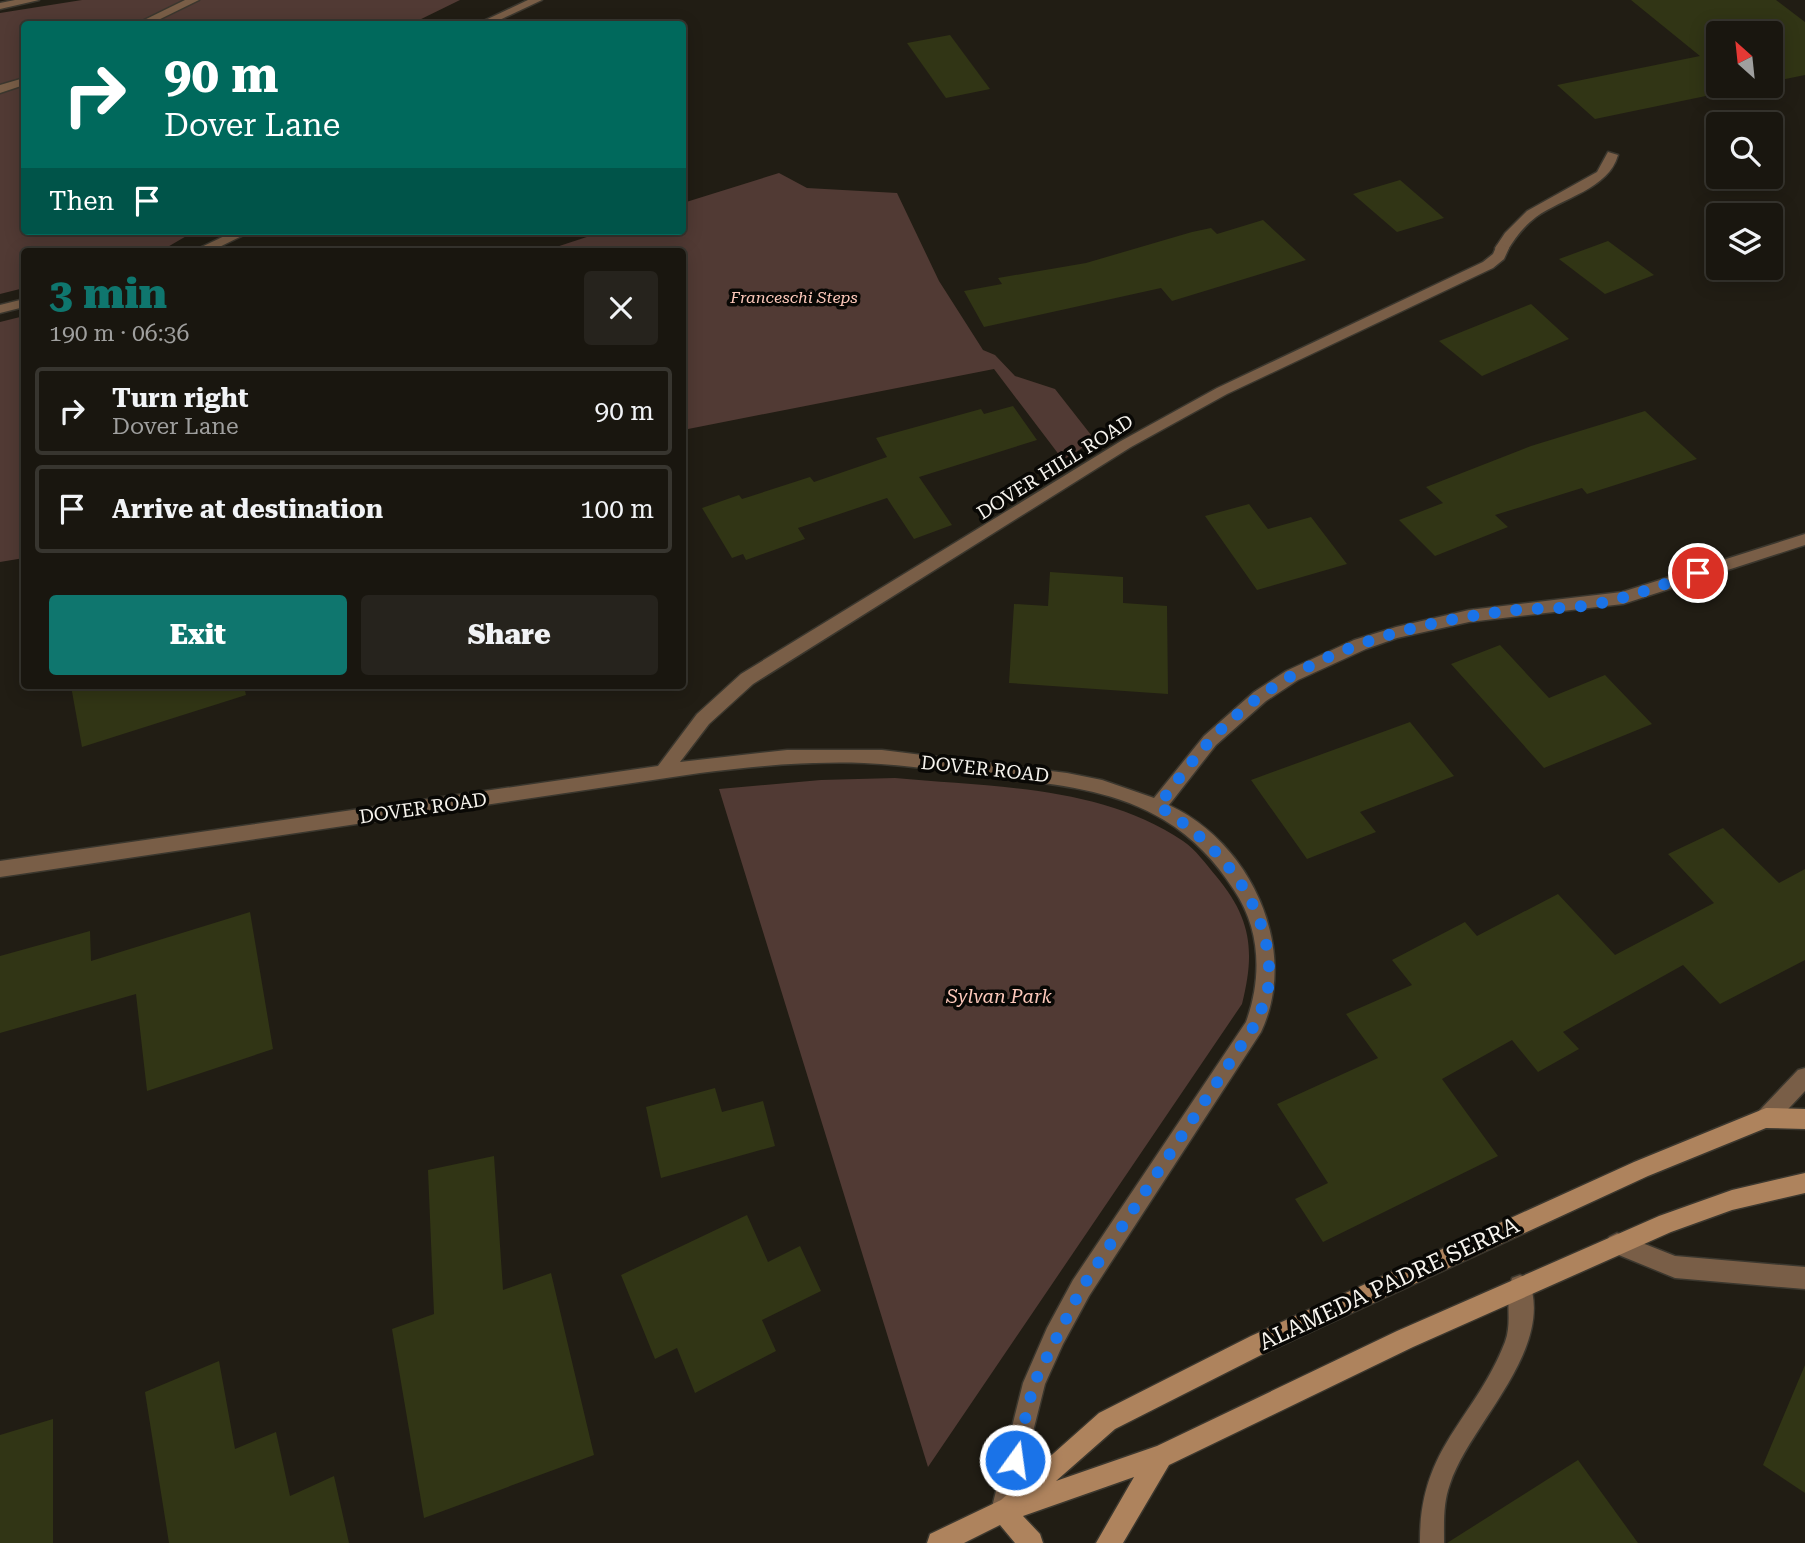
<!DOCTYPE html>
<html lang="en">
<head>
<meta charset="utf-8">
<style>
	body { margin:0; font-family:"Roboto Serif",serif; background:#26231d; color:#f1f3f6; height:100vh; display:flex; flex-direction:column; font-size:26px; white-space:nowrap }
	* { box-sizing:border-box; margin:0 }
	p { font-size:23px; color:#9f9f9e }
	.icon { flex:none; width:38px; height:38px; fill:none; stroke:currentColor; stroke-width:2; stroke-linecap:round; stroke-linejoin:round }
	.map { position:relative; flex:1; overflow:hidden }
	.drawer { position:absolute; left:21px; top:248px; width:665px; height:441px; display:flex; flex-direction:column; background:#19160f; border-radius:7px; box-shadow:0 4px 18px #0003,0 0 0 2px #37352f }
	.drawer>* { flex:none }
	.guide { position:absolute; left:21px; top:21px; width:665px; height:214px; border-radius:7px; box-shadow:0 4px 18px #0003,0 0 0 2px #37352f; background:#00695c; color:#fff; overflow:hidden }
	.needle { width:46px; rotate:333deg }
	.fabs { position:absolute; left:1706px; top:21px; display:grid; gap:14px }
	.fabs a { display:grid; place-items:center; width:77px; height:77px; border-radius:7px; background:#19160f; box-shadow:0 4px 18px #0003,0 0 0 2px #37352f; font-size:35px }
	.pin { position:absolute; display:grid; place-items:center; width:60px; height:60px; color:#fff; margin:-30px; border:4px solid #fff; border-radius:50%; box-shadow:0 2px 7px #0007 }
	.me { position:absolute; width:77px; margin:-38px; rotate:14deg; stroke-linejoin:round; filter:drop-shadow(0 0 5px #0008) }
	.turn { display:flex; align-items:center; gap:24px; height:147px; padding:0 28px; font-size:32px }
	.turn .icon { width:91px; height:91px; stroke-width:2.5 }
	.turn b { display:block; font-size:49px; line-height:60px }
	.then { display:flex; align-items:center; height:66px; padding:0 28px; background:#0003; gap:14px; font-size:26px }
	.round { display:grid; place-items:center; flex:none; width:74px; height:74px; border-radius:7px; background:#26231d }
	.overview { display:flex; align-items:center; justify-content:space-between; height:119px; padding:0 28px }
	h1 { font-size:42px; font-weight:800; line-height:52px; color:#0f766e }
	.action { display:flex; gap:14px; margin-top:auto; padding:14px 28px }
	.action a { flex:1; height:80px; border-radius:7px; background:#0f766e; color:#fff; font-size:28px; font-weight:800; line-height:80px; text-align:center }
	.action a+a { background:#26231d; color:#f1f3f6 }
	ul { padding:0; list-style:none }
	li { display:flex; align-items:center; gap:21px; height:88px; margin:0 14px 10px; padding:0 14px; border:4px solid #37352f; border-radius:7px }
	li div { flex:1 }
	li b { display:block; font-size:26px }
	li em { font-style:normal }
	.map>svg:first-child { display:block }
</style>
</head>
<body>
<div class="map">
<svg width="1805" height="1543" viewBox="0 0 1805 1543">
	<rect width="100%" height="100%" fill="#211d14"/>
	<!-- green -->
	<g fill="#513a34">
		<path d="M82,0H460L411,24H24V231H195L159,252H24V288L0,294V13Z"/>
		<path d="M779,173L807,188L897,193L939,281L983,350L995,355L1015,376L1055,389L1095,440L1063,460L994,369L683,430L682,252H541L605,231H682L683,203Z"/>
		<path d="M24,316V558L0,562V322Z"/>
		<path d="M895,778C990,787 1101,785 1183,841C1196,850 1206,864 1216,876C1252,919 1255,952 1242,1004L928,1467L719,789L821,780Z"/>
	</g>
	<!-- building -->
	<g fill="#313515">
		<path d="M1631,0H1776L1805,22V75L1771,82V33H1718V86H1754L1595,119L1557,85L1700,56Z"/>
		<path d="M950,35L990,89L946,98L907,43Z"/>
		<path d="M1400,180L1444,218L1397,232L1353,194Z"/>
		<path d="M1263,220L1306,260L1172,301L1161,288L984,327L964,291L1002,284L998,278L1086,263L1192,232L1211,228L1217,234Z"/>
		<path d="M1608,241L1654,275L1605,294L1559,259Z"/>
		<path d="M1531,304L1569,339L1482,376L1439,341Z"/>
		<path d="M1013,406L1037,440L919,477L952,525L914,539L887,498L798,528L805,539L746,560L743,554L732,558L702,508L739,495L742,499L810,477L814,482L887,457L876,438L981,409L984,414Z"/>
		<path d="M1645,411L1697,459L1587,494L1582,488L1495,515L1508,527L1435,556L1399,520L1443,503L1426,487L1531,446Z"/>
		<path d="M1249,504L1268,529L1311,517L1347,564L1257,590L1205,516Z"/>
		<path d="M1050,572L1123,577V603L1167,606L1168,694L1009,683L1014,604L1048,606Z"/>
		<path d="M1500,645L1549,698L1605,675L1652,724L1544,768L1451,664Z"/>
		<path d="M71,686H244L246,695L82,747Z"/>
		<path d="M1410,722L1454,776L1360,812L1376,832L1307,859L1251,780Z"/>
		<path d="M1723,828L1779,883L1805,869V960L1720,1004L1683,965L1563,1032L1579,1049L1538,1072L1512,1040L1442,1079L1498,1156L1323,1242L1295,1199L1328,1183L1277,1104L1378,1058L1346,1014L1412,985L1392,960L1465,922L1477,936L1558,894L1615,955L1714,903L1668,854Z"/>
		<path d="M250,912L273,1049L147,1091L136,994L0,1033V956L90,931L91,961Z"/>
		<path d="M715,1088L722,1112L763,1101L775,1146L661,1178L646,1107Z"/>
		<path d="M494,1156L503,1290L551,1273L594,1455L424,1518L392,1329L434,1314L428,1170Z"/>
		<path d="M747,1215L768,1262L800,1246L821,1291L762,1320L776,1351L695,1393L677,1348L655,1359L621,1275Z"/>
		<path d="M219,1361L235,1449L276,1432L290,1496L334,1476L349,1543H169L145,1392Z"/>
		<path d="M1805,1365V1493L1763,1465Z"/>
		<path d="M53,1419V1543H0V1435Z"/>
		<path d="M1578,1460L1638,1543H1447Z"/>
	</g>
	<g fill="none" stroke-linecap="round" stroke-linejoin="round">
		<!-- lane casing -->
		<g stroke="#3b372e" stroke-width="3">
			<g id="lane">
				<path d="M185,0H199L150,24H136Z"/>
				<path d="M24,78V85L0,93V85Z"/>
				<path d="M1608,152L1618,155C1609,189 1562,198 1536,217C1523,227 1515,238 1507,251H1497L1495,248L1505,233L1527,211L1597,172Z"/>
			</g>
		</g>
		<!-- street casing -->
		<g stroke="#3b372e" stroke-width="3">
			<g id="street">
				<path d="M15,0H39L0,9V3Z"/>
				<path d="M528,0H542L491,24H477Z"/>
				<path d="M235,231H252L209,252H191Z"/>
				<path d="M1502,244L1509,248L1504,259L1493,268L1227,394L1131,447L753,684L709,724L680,762L787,750H882L1067,773L1102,780L1154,798L1204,736L1254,692L1286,671L1354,640L1396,627L1469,610L1622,592L1805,534V545L1623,604L1469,622L1397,638L1366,649L1298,680L1266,701L1216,745L1169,805C1251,843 1300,949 1261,1032L1089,1296L1063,1344L1045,1384L1011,1519L1003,1523L995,1519L991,1511L1023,1383L1047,1328L1073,1280L1246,1022C1262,978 1261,930 1234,890C1215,861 1194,838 1164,820C1114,789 1052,784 996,777C952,772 908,765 864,763C809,761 755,766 700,773L0,877V861L658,766L697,714L741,674L1121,441L1217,388L1483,262L1493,254L1497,245Z"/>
				<path d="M24,299V307L0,313V305Z"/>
				<path d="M1805,1068V1091L1773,1125L1766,1128L1759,1125L1756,1118L1759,1111L1798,1070Z"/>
				<path d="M1617,1233L1675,1256L1805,1267V1289L1675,1278L1609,1251L1606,1244L1609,1237Z"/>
				<path d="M1520,1275L1528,1278C1557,1349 1470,1423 1450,1484C1443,1503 1444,1523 1444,1543H1420C1419,1447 1474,1421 1505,1342C1513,1321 1504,1298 1512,1278Z"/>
			</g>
		</g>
		<!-- secondary casing -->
		<g stroke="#3b372e" stroke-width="3">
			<path id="secondary" d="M1766,1108L1805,1109V1129L1766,1128L1648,1176L1267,1352L1115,1429L1056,1481L1157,1446L1397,1331L1659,1216L1732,1190L1805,1173V1193L1732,1210L1671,1232L1413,1347L1169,1465L1123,1543H1096L1134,1477L1023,1516L1040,1534L1043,1543H1015L1000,1525L964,1543H927L930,1534L1001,1500L1099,1413L1251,1336L1634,1162Z"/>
		</g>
		<!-- lane -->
		<use href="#lane" fill="#795e47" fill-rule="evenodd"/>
		<!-- street -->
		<use href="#street" fill="#795e47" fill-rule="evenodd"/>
		<!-- secondary -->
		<use href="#secondary" fill="#ae835d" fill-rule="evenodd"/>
	</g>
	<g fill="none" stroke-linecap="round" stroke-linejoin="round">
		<!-- route -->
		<path stroke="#1a73e8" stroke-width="12" stroke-dasharray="0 21.6" d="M1015,1460L1034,1383L1081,1289L1254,1026C1260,1012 1268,997 1269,980C1272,905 1219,843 1158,806C1180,777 1202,746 1230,721C1306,651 1406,624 1506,611C1536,607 1566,610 1596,604C1631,597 1664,584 1698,573"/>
	</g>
	<g text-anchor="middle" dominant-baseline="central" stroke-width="7" stroke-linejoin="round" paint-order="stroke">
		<!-- far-park labels -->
		<g font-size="16" font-style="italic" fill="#fec9bb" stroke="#090805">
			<text x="794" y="297">Franceschi Steps</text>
		</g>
		<!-- street labels -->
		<g font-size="19" fill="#f7f4ee" stroke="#090805">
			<text transform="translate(1055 467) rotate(-32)">DOVER HILL ROAD</text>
			<text transform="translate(985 769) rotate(6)">DOVER ROAD</text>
			<text transform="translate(423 808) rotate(-8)">DOVER ROAD</text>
		</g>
		<!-- park labels -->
		<g font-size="19" font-style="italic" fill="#fec9bb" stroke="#090805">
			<text x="999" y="996">Sylvan Park</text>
		</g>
		<!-- near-street labels -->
		<g font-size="23" fill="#f7f4ee" stroke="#090805">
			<text transform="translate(1389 1284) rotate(-25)">ALAMEDA PADRE SERRA</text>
		</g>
	</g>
</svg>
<div class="fabs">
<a><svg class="needle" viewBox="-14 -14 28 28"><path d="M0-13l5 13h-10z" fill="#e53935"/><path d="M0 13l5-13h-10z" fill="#9f9f9e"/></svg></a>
<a><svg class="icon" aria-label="search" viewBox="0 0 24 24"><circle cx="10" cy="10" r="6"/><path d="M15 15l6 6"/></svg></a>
<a><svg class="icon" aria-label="layers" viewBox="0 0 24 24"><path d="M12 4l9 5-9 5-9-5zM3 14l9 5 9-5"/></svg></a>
</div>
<div class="pin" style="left:1698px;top:573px;background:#d93025"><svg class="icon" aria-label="arrive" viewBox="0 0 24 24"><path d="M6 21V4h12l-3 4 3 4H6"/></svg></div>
<svg class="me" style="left:1015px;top:1460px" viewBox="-20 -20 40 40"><circle r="17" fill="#1a73e8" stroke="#fff" stroke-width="3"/><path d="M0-11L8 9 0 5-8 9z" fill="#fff"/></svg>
<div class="guide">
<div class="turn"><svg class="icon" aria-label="right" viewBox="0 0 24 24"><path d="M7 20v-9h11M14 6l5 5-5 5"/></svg><div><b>90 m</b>Dover Lane</div></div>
<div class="then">Then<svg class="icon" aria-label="arrive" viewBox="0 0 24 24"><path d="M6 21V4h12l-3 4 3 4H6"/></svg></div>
</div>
<section class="drawer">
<div class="overview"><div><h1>3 min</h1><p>190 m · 06:36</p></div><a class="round"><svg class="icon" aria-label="close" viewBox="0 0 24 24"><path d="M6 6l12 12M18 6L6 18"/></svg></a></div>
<ul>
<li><svg class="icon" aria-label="right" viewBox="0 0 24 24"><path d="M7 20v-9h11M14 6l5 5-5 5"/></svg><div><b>Turn right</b><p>Dover Lane</p></div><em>90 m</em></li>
<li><svg class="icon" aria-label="arrive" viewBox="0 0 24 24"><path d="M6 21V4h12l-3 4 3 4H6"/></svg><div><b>Arrive at destination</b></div><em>100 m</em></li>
</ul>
<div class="action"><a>Exit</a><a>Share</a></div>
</section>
</div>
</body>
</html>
